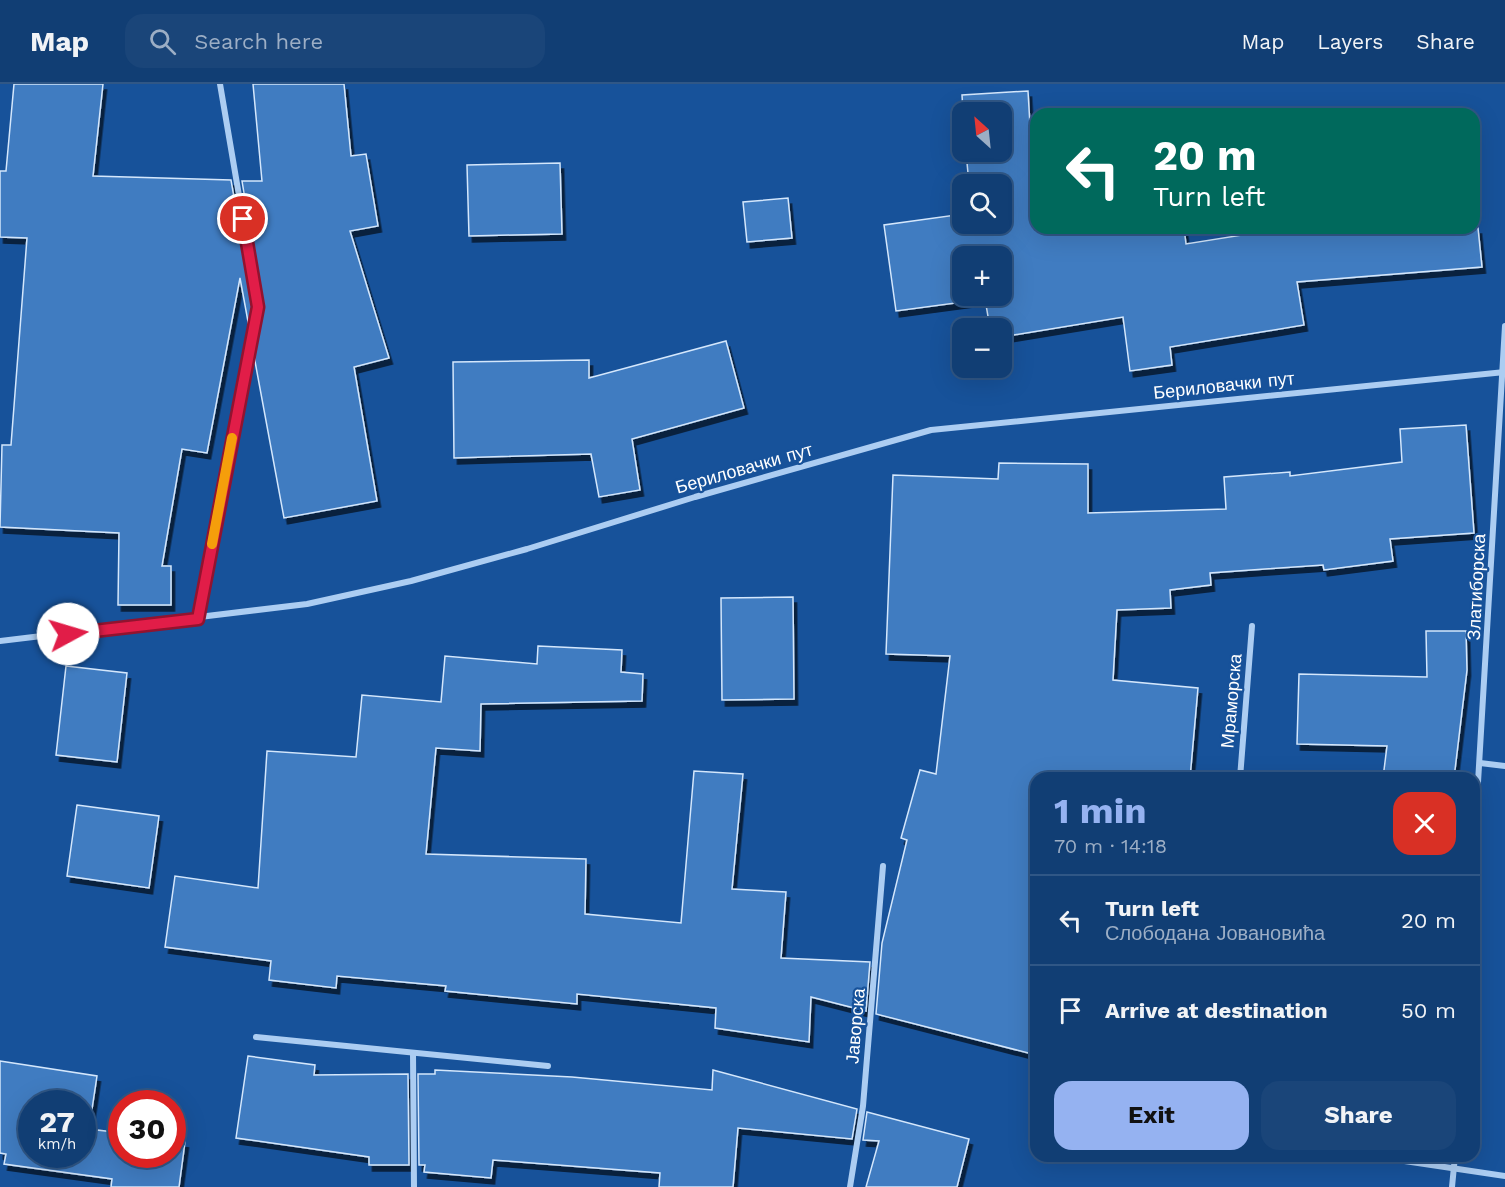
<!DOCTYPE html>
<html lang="en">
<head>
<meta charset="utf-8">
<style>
	body { margin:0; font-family:"Work Sans",sans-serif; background:#1a4579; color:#f1f3f6; height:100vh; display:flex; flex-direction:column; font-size:22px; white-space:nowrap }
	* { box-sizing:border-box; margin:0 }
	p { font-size:20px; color:#9caec5 }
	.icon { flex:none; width:33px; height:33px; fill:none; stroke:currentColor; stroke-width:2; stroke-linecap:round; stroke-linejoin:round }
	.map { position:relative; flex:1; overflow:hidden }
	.side { position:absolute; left:1030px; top:688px; width:450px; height:390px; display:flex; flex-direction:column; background:#113e74; border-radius:18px; box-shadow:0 6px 24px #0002,0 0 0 2px #305786 }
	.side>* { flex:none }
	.top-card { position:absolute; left:1030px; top:24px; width:450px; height:126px; border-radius:18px; box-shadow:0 6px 24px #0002,0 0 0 2px #305786; background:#00695c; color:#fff; overflow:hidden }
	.needle { width:39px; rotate:333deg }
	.fabs { position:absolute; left:952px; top:18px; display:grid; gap:12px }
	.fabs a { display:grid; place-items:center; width:60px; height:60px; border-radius:12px; background:#113e74; box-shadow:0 6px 24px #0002,0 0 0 2px #305786; font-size:30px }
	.speed { position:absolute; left:18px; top:1006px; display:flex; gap:12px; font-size:30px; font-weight:700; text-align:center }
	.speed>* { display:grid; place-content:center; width:78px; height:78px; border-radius:50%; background:#113e74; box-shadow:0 6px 24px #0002,0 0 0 2px #305786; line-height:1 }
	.speed small { font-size:15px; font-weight:400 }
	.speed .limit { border:9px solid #d22; background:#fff; color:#111 }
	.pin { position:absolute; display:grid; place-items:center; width:51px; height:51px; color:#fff; margin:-26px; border:3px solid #fff; border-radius:50%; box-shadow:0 2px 6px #0007 }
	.me { position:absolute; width:66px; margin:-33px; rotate:84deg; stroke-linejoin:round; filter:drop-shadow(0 0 4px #0008) }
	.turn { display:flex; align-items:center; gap:21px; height:126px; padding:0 24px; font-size:27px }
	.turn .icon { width:78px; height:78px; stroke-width:2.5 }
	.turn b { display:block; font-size:42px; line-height:51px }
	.round { display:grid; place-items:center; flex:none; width:63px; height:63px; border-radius:18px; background:#1a4579 }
	.summary { display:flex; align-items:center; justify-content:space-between; height:102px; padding:0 24px }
	h1 { font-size:36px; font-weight:700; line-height:45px; color:#95b2f1 }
	.primary-button { display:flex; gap:12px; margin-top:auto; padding:12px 24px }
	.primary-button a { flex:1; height:69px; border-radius:18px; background:#95b2f1; color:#111; font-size:24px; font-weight:700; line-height:69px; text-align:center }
	.primary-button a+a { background:#1a4579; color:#f1f3f6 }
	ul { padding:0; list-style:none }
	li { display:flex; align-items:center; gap:18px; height:90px; padding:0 24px; border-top:2px solid #305786 }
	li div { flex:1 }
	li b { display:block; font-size:22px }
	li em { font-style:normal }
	header { display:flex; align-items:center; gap:36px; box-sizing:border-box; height:84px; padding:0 30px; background:#113e74; border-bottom:2px solid #305786 }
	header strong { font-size:28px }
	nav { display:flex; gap:33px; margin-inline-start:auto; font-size:21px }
	.search { width:420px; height:54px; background:#1a4579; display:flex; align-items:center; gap:15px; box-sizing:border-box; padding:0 21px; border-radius:18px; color:#9caec5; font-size:22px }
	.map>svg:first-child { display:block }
</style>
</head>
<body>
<header>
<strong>Map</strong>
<div class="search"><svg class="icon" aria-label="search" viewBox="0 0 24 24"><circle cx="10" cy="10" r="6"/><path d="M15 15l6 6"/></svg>Search here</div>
<nav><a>Map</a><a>Layers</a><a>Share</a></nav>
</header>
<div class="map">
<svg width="1505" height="1103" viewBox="0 0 1505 1103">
	<defs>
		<filter id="shadow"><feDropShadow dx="3.5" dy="6" stdDeviation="0" flood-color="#0009"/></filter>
	</defs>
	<rect width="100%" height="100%" fill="#17529a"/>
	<!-- building -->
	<g fill="#3f7bc1" stroke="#d4e7fc" stroke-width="1.5" fill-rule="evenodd" filter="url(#shadow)">
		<path d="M14,0H103L93,92L231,96L253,223L249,243L240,194L207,369L182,365L162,482H171V521H118L119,449L0,443L2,361H11L27,154L0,153V87H6Z"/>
		<path d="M253,0H344L351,72L366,70L378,142L350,147L389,274L354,283L377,417L284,434L254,272L263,223L242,97H262Z"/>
		<path d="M1028,7L1036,144H1184L1186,160L1286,144H1478L1482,183L1297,198L1304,241L1170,263L1172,281L1130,287L1123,233L1002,253V244H990L985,215L896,227L884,141L963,130V140H1002V100H969L966,68H1002V28H963L962,11ZM963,172H1002V212H963Z"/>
		<path d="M560,79L562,150L469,152L467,81Z"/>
		<path d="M788,114L792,154L747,158L743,118Z"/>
		<path d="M726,257L744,324L632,355L640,406L599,413L591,370L454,374L453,278L589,276V294Z"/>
		<path d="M1466,341L1474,449L1390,455L1393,477L1324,486L1323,481L1210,489L1211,501L1170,506L1171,524L1117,526L1113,596L1198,604L1190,694H1036V971L876,930L882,859L907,756L901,754L920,686L936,690L950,572L886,570L893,391L998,395L999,379L1088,380V429L1226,425L1224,393L1290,388V392L1402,378L1400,345Z"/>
		<path d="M793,513L794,615L722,616L721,514Z"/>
		<path d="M1426,547H1466L1467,586L1454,694H1383L1387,662L1297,660L1299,590L1427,593Z"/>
		<path d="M538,562L622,566L621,588L643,590L642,617L481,620L480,667L436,664L426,770L586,775L585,830L681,839L694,687L743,690L732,805L786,808L781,874L870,878L866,927L811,913L809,958L715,944L716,924L577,910V920L445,907L446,902L337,892L336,904L269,896L271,877L165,863L175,792L258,804L267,667L356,673L362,611L441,618L445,572L537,580Z"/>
		<path d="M66,582L127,589L117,678L56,671Z"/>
		<path d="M77,721L159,732L149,804L67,792Z"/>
		<path d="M248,972L315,981L314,991L408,990L409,1081H369V1073L236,1054Z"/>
		<path d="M0,977L97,992L89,1045L122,1049V1071H172V1056L185,1058L179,1103H111L112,1095L4,1080L6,1070L0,1069ZM32,1020H82V1071H32Z"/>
		<path d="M435,986L572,993L712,1006L713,986L857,1025L852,1055L738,1044L733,1103H659L660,1089L493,1076L491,1094L424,1088L425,1081H419L418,990H435Z"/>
		<path d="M867,1028L969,1055L957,1103H866L879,1057L863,1056Z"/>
	</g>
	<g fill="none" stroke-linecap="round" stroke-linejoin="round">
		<!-- minor -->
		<g stroke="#accdf2" stroke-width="6">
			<path d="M198,535L258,223L220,0"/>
			<path d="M0,557L307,520L411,497L527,465L695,413L931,346L1505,288"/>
			<path d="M1480,679L1505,682"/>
			<path d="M1240,694L1252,542"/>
			<path d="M1474,766L1505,242"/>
			<path d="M256,953L548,982"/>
			<path d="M413,969L414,1103"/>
			<path d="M1371,1072L1505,1092"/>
			<path d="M850,1103L863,1022L883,782"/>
			<path d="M1452,1103L1455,1072"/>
		</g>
	</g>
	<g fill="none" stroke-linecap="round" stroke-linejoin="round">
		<!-- route casing -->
		<g stroke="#92132f" stroke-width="15">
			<path id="route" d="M68,550L198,535L258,223L243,135"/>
		</g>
		<!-- route -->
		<use href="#route" stroke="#e11d48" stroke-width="10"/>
		<!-- slow -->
		<path stroke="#f59e0b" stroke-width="10" d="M212,460L232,354"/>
	</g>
	<g text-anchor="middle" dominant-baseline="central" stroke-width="4.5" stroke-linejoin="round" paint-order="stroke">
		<!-- street labels -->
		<g font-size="18" fill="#fff" stroke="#17529a">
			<text transform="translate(1224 301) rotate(-6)">Бериловачки пут</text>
			<text transform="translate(744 384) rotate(-16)">Бериловачки пут</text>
			<text transform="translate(1476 503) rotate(-87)">Златиборска</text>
			<text transform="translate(1231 617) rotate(-85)">Мраморска</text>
			<text transform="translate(855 942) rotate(-85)">Јаворска</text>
		</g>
	</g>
</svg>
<div class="fabs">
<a><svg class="needle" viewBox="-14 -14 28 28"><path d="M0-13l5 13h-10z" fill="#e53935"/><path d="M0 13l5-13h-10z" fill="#9caec5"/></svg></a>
<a><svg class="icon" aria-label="search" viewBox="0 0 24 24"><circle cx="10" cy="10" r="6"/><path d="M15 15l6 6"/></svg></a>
<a>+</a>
<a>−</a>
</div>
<div class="speed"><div>27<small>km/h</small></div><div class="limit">30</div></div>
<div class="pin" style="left:243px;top:135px;background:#d93025"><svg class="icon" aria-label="arrive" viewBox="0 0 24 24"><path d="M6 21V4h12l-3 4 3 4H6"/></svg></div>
<svg class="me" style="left:68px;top:550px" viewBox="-20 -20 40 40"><circle r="19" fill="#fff"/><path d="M0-13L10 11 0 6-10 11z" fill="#e11d48"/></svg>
<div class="top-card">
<div class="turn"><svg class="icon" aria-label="left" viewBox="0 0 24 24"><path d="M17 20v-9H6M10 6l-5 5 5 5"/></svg><div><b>20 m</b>Turn left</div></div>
</div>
<section class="side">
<div class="summary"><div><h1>1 min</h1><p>70 m · 14:18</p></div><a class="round" style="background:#d93025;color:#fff"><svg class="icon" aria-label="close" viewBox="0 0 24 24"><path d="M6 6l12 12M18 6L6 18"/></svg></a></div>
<ul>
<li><svg class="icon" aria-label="left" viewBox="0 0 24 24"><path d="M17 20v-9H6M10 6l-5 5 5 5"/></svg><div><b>Turn left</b><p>Слободана Јовановића</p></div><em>20 m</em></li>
<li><svg class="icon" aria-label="arrive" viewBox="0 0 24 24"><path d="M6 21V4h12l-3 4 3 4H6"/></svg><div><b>Arrive at destination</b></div><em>50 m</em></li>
</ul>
<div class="primary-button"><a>Exit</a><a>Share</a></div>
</section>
</div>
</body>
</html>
